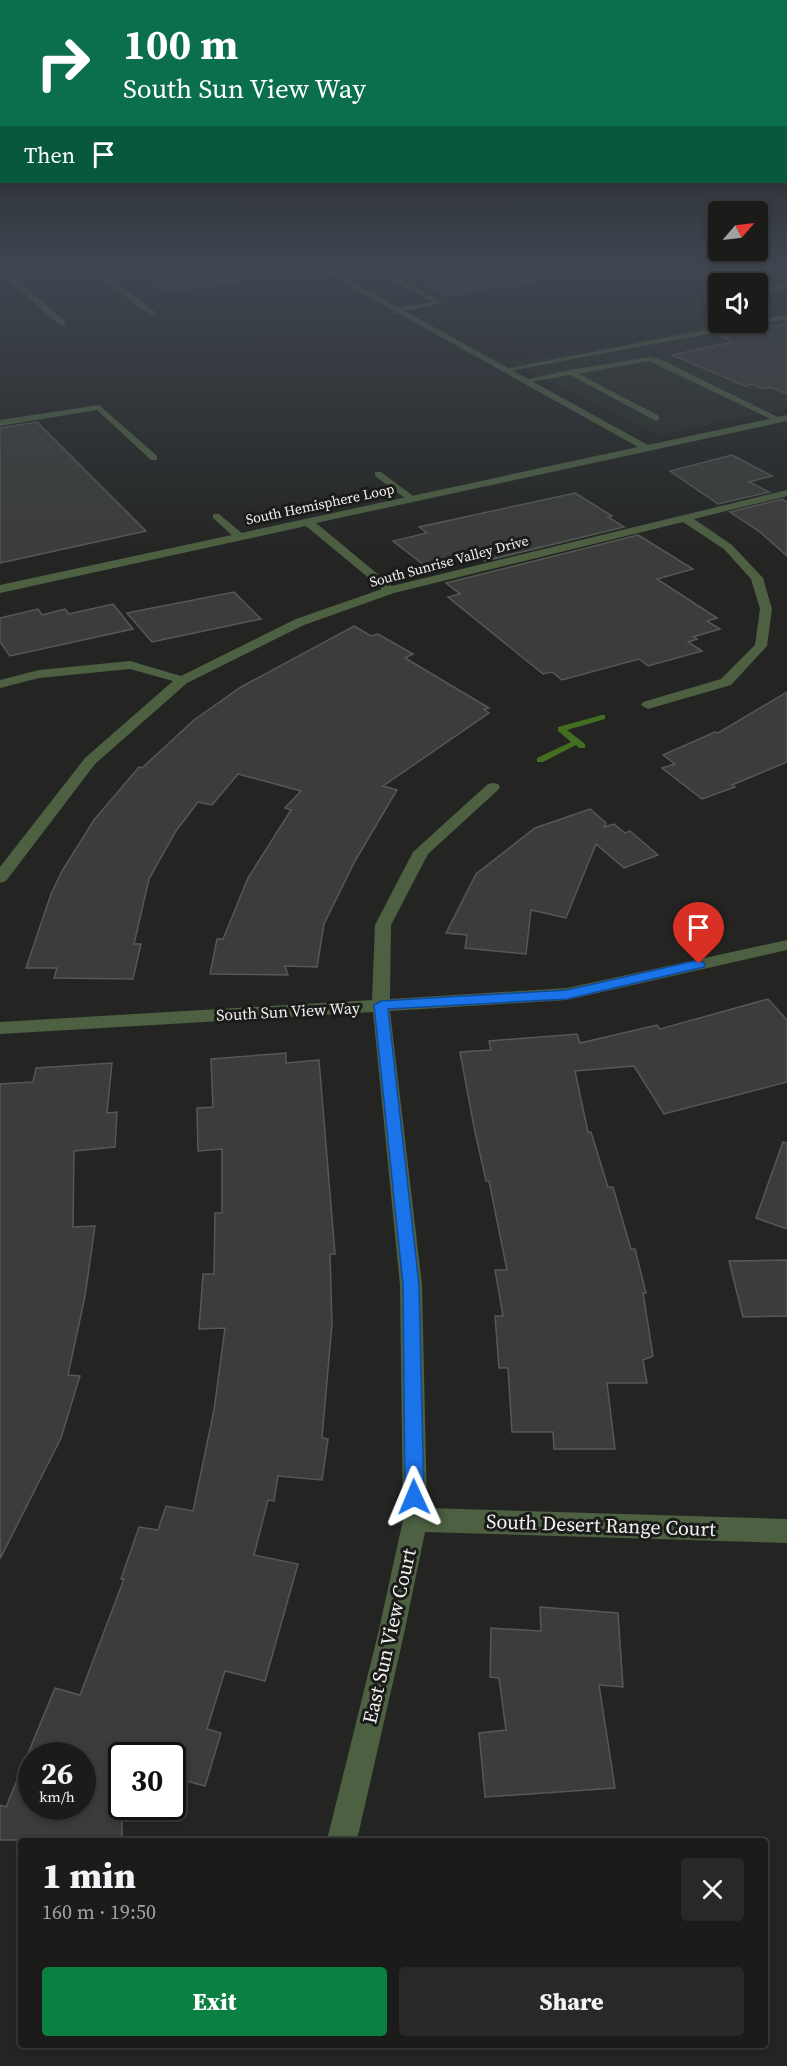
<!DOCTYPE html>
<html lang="en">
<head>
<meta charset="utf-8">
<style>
	body { margin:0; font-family:"Source Serif 4",serif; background:#282927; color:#f1f3f6; height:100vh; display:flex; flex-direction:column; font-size:22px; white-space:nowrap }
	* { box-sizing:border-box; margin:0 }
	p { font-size:20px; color:#a0a1a2 }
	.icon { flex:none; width:33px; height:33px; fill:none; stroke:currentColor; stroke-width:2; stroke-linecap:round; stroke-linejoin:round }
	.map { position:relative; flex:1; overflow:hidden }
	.sheet { position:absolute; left:18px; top:1838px; width:750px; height:210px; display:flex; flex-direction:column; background:#1b1c1a; border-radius:6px; box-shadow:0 3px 9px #0003,0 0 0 2px #393a39 }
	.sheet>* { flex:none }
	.banner { position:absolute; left:0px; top:0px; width:788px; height:183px; box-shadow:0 3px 9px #0003,0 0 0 2px #393a39; background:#0b6e4f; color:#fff; overflow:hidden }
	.needle { width:39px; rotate:62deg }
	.tools { position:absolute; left:708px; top:201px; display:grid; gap:12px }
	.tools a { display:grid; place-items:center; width:60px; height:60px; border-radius:6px; background:#1b1c1a; box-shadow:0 3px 9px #0003,0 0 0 2px #393a39; font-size:30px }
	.speed { position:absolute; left:18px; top:1742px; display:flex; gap:12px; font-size:30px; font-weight:700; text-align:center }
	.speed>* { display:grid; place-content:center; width:78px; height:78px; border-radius:50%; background:#1b1c1a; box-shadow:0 3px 9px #0003,0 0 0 2px #393a39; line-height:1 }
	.speed small { font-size:15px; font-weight:400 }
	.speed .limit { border:3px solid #111; border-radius:9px; background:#fff; color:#111 }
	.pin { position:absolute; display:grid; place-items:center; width:51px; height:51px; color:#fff; margin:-62px -26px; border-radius:50% 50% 50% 0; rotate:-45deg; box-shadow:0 0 6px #0007 }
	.pin .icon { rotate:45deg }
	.me { position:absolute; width:66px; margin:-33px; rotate:359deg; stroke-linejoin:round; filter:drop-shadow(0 0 4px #0008) }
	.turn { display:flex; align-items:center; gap:21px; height:126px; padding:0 24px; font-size:27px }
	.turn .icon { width:78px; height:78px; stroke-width:2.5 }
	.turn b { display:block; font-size:42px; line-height:51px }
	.then { display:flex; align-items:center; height:57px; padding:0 24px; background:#0003; gap:12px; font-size:22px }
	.round { display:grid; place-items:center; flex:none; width:63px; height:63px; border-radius:6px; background:#282927 }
	.overview { display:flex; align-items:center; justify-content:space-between; height:102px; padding:0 24px }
	h1 { font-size:36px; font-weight:800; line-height:45px }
	.button { display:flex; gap:12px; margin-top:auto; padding:12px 24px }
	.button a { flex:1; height:69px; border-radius:6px; background:#0b8043; color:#fff; font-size:24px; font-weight:800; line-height:69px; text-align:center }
	.button a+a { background:#282927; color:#f1f3f6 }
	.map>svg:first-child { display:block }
</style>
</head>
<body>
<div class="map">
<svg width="787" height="2066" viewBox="0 0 787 2066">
	<rect width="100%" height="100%" fill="#242523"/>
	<!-- built -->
	<path fill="#292e27" d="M787,313V408L658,435L511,362L736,323L758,322V319Z"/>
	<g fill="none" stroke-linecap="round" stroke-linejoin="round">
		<!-- stream -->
		<path fill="#436d1f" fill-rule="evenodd" d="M602,715H605V719L567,730L585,744V748H579L576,745L543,762H537V758L571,742L558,731V727Z"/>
	</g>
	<!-- building -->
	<g fill="#3b3d3a" stroke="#565855" stroke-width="1.5" fill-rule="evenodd">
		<path d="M123,264H237L238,281L165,292Z"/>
		<path d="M388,264H535L536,281L448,295Z"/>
		<path d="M787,323V394L770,387L762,389L752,384L745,386L672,355L733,342L722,337Z"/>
		<path d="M37,422L146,531L0,563V428Z"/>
		<path d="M732,455L772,476L749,482L769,492L718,504L670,471Z"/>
		<path d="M575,493L612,516L608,517L624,527L485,561L482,552L424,565L393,541L427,533L419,527Z"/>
		<path d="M782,499L787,502V556L760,532L730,512Z"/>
		<path d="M638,535L693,569L657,579L717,618L707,621L720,629L693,637L697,639L688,642L702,651L648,666L639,659L562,680L552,672L543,674L448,597L460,594L446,583Z"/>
		<path d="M234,592L261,619L152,642L127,613Z"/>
		<path d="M113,604L133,629L10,656L0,642V618L38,609L42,615L65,609L69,614Z"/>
		<path d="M354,626L371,636L378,634L413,654L405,658L489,708L484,709L489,713L383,786L397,790L355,861L324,924L317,967L285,966L288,975L210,974L217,939H223L248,878L291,810L285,808L301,791L238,774L212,805L198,802L176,831L149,879L134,944H141L133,979L54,978L57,968H26L51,894L62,871L94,820L139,767L142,768L194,720L241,687Z"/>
		<path d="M787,692V762L732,785L735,787L702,799L662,768L675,764L663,755L715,732L718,733Z"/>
		<path d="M590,809L606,823L604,827L614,824L625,833L630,831L658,855L624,868L596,844L566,918L531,910L526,954L465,948L467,935L446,933L476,874L535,828Z"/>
		<path d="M768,999L787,1020V1082L664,1114L634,1066L575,1071L588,1132H591L608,1187H613L631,1249H635L646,1293H643L653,1356L643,1360L647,1383H607L615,1449H554L553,1432H512L508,1368H499L495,1316H503L495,1270H507L489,1181H486L474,1127L460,1052L491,1050L489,1041L577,1034L580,1043L657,1025L660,1029Z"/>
		<path d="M286,1053V1063L319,1060L335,1254H330L332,1324L322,1438L328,1439L322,1480L278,1476L274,1501L268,1500L254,1555L298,1564L265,1681L225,1671L207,1729L221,1733L205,1786L172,1777V1755H122V1840H0V1805L6,1807L55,1688L80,1695L124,1579H121L139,1527L158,1530L166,1506L193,1511L214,1410L225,1328L199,1329L203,1274H214L215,1213H222V1149L198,1151L197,1108L213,1107L211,1059ZM32,1755H82V1806H32Z"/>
		<path d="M112,1063L107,1113L117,1112L115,1147L74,1151L73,1227L95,1226L85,1296L68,1375L80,1376L61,1438L0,1559V1084L33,1082L36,1068Z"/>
		<path d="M783,1142L787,1143V1229L756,1218Z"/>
		<path d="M787,1260V1316L743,1317L729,1261Z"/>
		<path d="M540,1607L618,1613L623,1687L599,1685L615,1788L485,1797L479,1733L506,1730L499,1678L490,1677L491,1628L541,1631Z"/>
	</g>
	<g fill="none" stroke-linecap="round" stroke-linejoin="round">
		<!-- lane -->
		<g fill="#4d6041" fill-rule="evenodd">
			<path d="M83,264H91L158,314L151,316Z"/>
			<path d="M315,264L320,266L275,275L272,273Z"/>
			<path d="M363,264H372L443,303L394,313V309L433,302Z"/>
			<path d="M682,264H692L737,282L756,278L721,264H731L766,279C741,292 705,277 682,264Z"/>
			<path d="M4,273H8L65,321V325H59L4,275Z"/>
			<path d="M787,284V288L758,293V289Z"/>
			<path d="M787,315V319L504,372L500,370L746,322H758V320Z"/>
			<path d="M649,357L662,360L784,420L777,422L649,361L579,374L659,416V420L656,421L570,375L524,383L520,381L570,370Z"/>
			<path d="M99,405L157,456V460H151L97,410L0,426V420Z"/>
			<path d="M375,472H381L417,499L409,501L375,476Z"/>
			<path d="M213,514H219L244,535V539H236L213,518Z"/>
		</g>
		<!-- street -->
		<g fill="#4d6041" fill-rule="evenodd">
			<path d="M310,264H319L648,445L787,415V421L316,523L392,586L787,490V496L694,519L732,545L763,578L772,609L767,646L731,685L648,709L641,705L643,702L721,679L755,645L760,609L751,579L724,549L683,522L394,593L304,625L187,683L95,764L6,881L0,883V867L85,758L173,681L130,669L39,678L0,688V680L39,670L130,661L181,676L296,619L382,589L306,526L0,593V585L638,447Z"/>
			<path d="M493,783L498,784L500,787L498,790L428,854L391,925L390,999L567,988L787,940V950L567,1000L390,1011L422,1285L427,1508L787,1519V1543L425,1532L404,1634L357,1840H327L378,1634L403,1520L400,1285L373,1012L0,1034V1022L372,1000L375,925L413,852L488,784Z"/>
		</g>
	</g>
	<!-- sky -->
	<linearGradient id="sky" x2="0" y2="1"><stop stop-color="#141413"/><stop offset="0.48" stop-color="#3f4650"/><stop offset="1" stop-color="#3f4650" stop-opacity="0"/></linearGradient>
	<rect width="787" height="554" fill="url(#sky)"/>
	<!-- route -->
	<path fill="#1a73e8" stroke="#114b97" stroke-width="1.5" d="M699,960L705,964L704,967L567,999L388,1009L419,1285L424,1497L421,1503L414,1505L408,1503L405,1497L403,1285L374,1005L381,1001L567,990Z"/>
	<g text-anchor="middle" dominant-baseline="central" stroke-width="6" stroke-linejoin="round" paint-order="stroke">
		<!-- far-street labels -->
		<g font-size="14" fill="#f2f3f1" stroke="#1b1c1a">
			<text transform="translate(320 504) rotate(-12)">South Hemisphere Loop</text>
			<text transform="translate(449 561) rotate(-15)">South Sunrise Valley Drive</text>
		</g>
		<!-- street labels -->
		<g font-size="16" fill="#f2f3f1" stroke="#1b1c1a">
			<text transform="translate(288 1011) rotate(-3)">South Sun View Way</text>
		</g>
		<!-- near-street labels -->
		<g font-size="20" fill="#f2f3f1" stroke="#1b1c1a">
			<text transform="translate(601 1525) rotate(2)">South Desert Range Court</text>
			<text transform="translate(389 1636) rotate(-77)">East Sun View Court</text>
		</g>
	</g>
</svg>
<div class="tools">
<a><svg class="needle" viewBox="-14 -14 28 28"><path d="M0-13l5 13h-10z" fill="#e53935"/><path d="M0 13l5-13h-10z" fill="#a0a1a2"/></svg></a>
<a><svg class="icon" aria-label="sound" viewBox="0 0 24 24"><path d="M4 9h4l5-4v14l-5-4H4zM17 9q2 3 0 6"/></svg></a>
</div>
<div class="speed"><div>26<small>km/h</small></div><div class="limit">30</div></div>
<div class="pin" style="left:699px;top:964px;background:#d93025"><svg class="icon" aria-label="arrive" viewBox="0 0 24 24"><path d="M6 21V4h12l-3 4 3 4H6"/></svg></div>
<svg class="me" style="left:414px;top:1497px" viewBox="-20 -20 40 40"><path d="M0-17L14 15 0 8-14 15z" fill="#1a73e8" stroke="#fff" stroke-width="4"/></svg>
<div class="banner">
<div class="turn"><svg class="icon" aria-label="right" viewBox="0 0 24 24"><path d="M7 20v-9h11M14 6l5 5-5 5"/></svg><div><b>100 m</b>South Sun View Way</div></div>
<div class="then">Then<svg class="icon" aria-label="arrive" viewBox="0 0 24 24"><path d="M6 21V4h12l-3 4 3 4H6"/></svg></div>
</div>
<section class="sheet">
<div class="overview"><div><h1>1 min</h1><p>160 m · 19:50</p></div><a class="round"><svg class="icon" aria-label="close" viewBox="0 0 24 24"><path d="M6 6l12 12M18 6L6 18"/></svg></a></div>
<div class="button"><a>Exit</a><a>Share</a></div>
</section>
</div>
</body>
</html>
